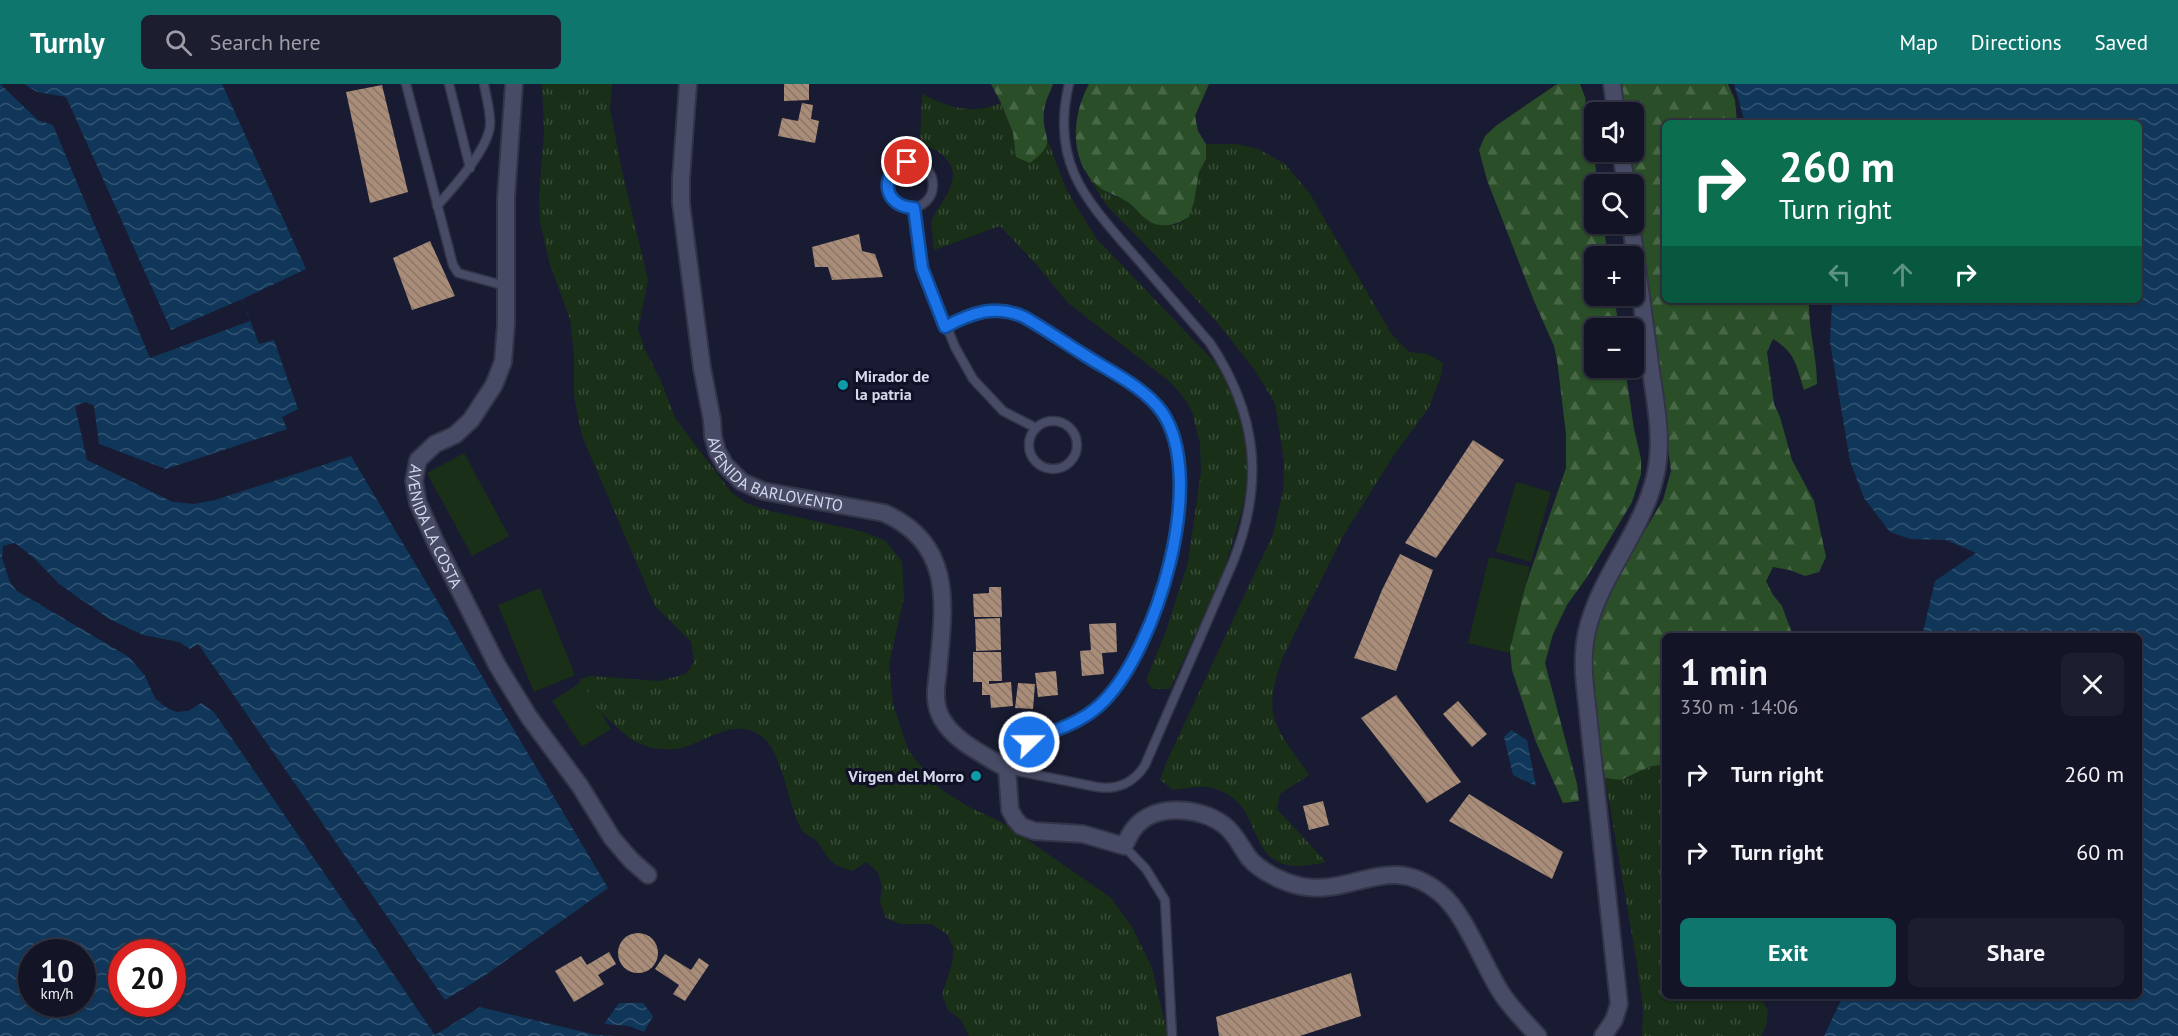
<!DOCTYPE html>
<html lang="en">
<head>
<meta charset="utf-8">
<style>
	body { margin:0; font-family:"PT Sans",sans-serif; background:#1c1d2e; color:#f1f3f6; height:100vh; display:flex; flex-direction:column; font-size:22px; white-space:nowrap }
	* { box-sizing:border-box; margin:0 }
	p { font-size:20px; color:#9d9ea7 }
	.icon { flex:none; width:33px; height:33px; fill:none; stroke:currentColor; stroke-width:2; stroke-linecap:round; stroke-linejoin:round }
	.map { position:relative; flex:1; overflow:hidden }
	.details { position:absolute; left:1662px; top:549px; width:480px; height:366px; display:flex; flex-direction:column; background:#131426; border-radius:9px; box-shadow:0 2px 4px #0004,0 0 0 2px #323343 }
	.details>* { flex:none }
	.hud { position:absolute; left:1662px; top:36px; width:480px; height:183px; border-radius:9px; box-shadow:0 2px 4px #0004,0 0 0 2px #323343; background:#0b6e4f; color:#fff; overflow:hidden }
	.buttons { position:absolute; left:1584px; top:18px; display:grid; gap:12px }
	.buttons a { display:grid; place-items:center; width:60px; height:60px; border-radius:9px; background:#131426; box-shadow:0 2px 4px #0004,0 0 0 2px #323343; font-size:30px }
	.speed { position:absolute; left:18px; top:855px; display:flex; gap:12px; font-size:30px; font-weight:700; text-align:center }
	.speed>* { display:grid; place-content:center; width:78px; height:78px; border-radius:50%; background:#131426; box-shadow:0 2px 4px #0004,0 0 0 2px #323343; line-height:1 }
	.speed small { font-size:15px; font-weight:400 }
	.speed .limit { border:9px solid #d22; background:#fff; color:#111 }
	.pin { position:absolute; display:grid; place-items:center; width:51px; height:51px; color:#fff; margin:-26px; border:3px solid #fff; border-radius:50%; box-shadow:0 2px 6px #0007 }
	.me { position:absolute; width:66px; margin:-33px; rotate:68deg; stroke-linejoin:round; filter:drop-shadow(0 0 4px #0008) }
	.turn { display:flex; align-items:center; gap:21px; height:126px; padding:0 18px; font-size:27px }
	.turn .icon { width:78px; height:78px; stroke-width:2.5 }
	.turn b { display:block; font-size:42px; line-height:51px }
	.lanes { display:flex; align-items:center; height:57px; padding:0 18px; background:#0003; justify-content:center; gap:30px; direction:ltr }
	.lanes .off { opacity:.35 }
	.round { display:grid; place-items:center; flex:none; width:63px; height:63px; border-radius:9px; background:#1c1d2e }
	.summary { display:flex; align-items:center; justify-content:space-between; height:102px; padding:0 18px }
	h1 { font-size:36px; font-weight:700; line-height:45px }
	.primary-button { display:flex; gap:12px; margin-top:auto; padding:12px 18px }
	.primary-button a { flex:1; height:69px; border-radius:9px; background:#0f766e; color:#fff; font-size:24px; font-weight:700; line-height:69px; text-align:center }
	.primary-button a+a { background:#1c1d2e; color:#f1f3f6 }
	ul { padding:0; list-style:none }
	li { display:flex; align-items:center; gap:18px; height:78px; padding:0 18px }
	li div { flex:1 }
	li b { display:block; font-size:22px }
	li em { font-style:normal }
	header { display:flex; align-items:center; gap:36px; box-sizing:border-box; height:84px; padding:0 30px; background:#0f766e; color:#fff }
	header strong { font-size:28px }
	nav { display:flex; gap:33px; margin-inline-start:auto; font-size:21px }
	.search { width:420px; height:54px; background:#1c1d2e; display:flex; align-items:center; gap:15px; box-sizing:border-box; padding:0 21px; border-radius:9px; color:#9d9ea7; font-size:22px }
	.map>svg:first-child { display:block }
</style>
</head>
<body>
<header>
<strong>Turnly</strong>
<div class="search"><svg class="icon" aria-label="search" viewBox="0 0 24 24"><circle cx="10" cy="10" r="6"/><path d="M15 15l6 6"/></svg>Search here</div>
<nav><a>Map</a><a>Directions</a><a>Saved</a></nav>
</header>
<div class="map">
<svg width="2178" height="952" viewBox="0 0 2178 952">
	<defs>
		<pattern id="grass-tufts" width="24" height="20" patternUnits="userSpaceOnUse" patternTransform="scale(1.5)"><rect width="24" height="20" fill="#192f17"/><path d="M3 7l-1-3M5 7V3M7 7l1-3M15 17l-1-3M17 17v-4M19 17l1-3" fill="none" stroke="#3a4d39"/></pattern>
		<pattern id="forest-firs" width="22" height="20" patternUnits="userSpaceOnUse" patternTransform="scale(1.5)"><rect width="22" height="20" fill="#2a4e27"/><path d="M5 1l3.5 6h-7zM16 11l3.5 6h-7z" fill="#486746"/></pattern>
		<pattern id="water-waves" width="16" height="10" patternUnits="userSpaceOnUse" patternTransform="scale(1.5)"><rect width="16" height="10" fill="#10375a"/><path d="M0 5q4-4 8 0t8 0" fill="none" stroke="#325372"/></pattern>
		<pattern id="building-back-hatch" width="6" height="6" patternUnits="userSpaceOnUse" patternTransform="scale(1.5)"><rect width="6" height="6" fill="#a98d78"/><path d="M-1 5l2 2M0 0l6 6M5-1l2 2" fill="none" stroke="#8a7669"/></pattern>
	</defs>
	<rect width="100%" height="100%" fill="#191b32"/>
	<!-- grass -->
	<g fill="url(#grass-tufts)">
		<path d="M542,0H612L610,25L622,87L648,196L638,245L645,266L661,297L675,334L731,408L746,419L770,427L864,448L886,457L902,478L904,513L889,580L893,620L908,666L932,697L942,706L969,723L1003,739L1110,813L1132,843L1152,884L1168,952H969L961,936L948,926L942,911L952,880L954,865L947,850L932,840H900L886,834L880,819L882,803L878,788L866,778L853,787C831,781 831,778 819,760C815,753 806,752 802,746C787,721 783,666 760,651C735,634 706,657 682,664C674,666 662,665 654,664C636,662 621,647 609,636C594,622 584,615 579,596L589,592L659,597L686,590L694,578L691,558L655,522L582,352L574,312V270L570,235L550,181L540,138L539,114L544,46Z"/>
		<path d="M922,10C950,24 971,31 1001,19L1013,49L1016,73L1041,70L1048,57L1066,105L1096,154L1227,291L1251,351L1248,396L1242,426L1222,493L1170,605H1152L1146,596L1166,547L1188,478L1201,388L1200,360L1192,327L1182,311L1169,297L1068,219L1036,180L1000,142L934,166L931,137C942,116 968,91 941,70C936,65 927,63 920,59Z"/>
		<path d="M1206,60H1238L1258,65L1285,80L1310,110L1392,251L1409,268L1428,270L1443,279L1441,292L1429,323L1392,374L1343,452L1283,573C1276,593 1267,618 1276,639C1283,657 1299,675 1309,691L1280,710L1277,725L1326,778C1233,802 1276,713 1206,703C1196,702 1183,705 1173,706L1160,696L1167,677L1273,450L1283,407L1284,378L1275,319L1254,285L1216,237L1157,173L1108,123L1087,91L1098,102L1111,111L1124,115L1147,136L1176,141L1189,133C1194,118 1195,103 1199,89C1204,74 1206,76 1206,60Z"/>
		<path d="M1665,681V912H1759L1768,926L1766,942L1761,952H1642L1643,925L1637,880L1605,694L1621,696L1651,682Z"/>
	</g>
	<!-- forest -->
	<g fill="url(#forest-firs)">
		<path d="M991,0H1053C1050,9 1044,19 1044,28C1041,56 1060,56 1030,79L1016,73L1013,49L1001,19Z"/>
		<path d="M1089,0H1209L1195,32L1198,47L1206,60V75L1199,88L1194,118L1189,133C1176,141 1160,146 1146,135C1139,130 1134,122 1126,117C1117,111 1106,109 1098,102C1068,76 1072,31 1089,0Z"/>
		<path d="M1557,0H1580L1585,13L1598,100H1594V140H1603L1608,172H1594V212H1614L1619,244H1594V284H1625L1634,345L1641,375V390L1632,418L1587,493L1567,521L1553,550L1545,579L1577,700L1579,717L1563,719L1536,658L1512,586L1509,558L1515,532L1566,384V350L1557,276L1554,262L1534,217L1487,96L1479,66L1485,52L1497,41Z"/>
		<path d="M1615,0H1728L1735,16L1737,39H1665V216H1809C1808,244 1817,272 1817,300L1804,306C1796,281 1796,269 1773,255L1767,268L1774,320L1780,333L1792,376L1814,417L1826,473L1819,488L1805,492L1790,486L1773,483L1766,497L1773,511L1782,522L1793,552H1665V681L1651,682L1621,696L1605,694L1600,657L1583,581L1597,527L1663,416L1671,387L1651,231L1634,118V100L1626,68H1634V28H1619Z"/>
	</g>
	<!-- garden -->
	<g fill="#192f17">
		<path d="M464,369L509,452L472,472L427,389Z"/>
		<path d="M1516,398L1551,408L1531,478L1496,468Z"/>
		<path d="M1489,473L1530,483L1509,569L1468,559Z"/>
		<path d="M540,504L575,591L534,608L498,521Z"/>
		<path d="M581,598L611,645L582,663L552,617Z"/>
	</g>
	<!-- water -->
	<g fill="url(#water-waves)" fill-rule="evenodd">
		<path d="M0,0H222L306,185L242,215L259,260L274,256L298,325L282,333L287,345L166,385L99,360L94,322L86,318L75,322L87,376L173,418L194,420L215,416L351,372L608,804L484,892L480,923L596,951L618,952H0ZM32,868H82V920H32ZM122,868H172V920H122Z"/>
		<path d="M1734,0H2178V952H1824L1843,912H2139V552H1922L1935,497L1976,469L1946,456L1910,455L1890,448L1864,414L1850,377L1830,258L1832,216H2139V39H1745Z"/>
		<path d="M1511,646L1527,656L1536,702L1513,691L1504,653Z"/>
		<path d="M619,919H643L653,932L644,948L629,942L604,940Z"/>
	</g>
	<!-- pier -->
	<g fill="#191b32">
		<path d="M0,0H24L37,8L66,13L171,246L242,215L250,237L150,274L53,41L38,36Z"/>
		<path d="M15,459L35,475L59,500L111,536L143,551L179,558L190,565L198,560L445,916L484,892L480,923L435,951L214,628L201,619L188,627L176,628L164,622L155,614L145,592L129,573L17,507L10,498L2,474L3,462Z"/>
	</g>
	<!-- building -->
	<g fill="url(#building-back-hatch)">
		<path d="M784,0H809V16L784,17Z"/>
		<path d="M382,1L408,108L370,119L346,8Z"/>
		<path d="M802,19L813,21L811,35L819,37L815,59L778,52L782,34L798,37Z"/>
		<path d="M859,150L862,167L875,170L883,193L832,196L828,183H815L812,163Z"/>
		<path d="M430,157L455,212L412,226L393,174Z"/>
		<path d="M1473,356L1504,376L1436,474L1405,459Z"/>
		<path d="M1400,470L1433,486L1396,587L1354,574L1382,506Z"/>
		<path d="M989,503H1001L1002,533H974L973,510L989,509Z"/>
		<path d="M1000,534L1001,566L976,567L975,535Z"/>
		<path d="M1116,539L1117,568L1102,569L1104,590L1082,592L1080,567L1091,566L1089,540Z"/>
		<path d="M973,568H1001L1002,597H989V600L1011,598L1013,622L991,624L990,611H982V598H973Z"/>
		<path d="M1056,587L1058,611L1038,613L1035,589Z"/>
		<path d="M1018,599L1035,600L1033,625L1015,624Z"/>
		<path d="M1396,611L1461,698L1427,719L1361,634Z"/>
		<path d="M1458,617L1487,650L1472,663L1443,630Z"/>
		<path d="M1469,710L1563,768L1552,795L1449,737Z"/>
		<path d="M1323,717L1329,741L1309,746L1303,722Z"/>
		<circle cx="638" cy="869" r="20"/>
		<path d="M609,868L616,880L598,891L604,900L574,918L555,887L581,872L587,881Z"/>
		<path d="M665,870L691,886L699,874L709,881L685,917L673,910L679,901L655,885Z"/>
		<path d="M1351,889L1361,932L1300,952H1219L1216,933Z"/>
	</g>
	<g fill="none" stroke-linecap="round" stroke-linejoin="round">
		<!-- service casing -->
		<g stroke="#333447" stroke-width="11">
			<g id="service">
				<path d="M406,0L453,181L458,189L506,202"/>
				<path d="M449,0L470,84"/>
				<circle cx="910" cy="101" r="23"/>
				<path d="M437,122C453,104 489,64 490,41C491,28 486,13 484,0"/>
				<path d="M914,124L923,184L955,263L973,295L1003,327L1036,344"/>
				<path d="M945,243C971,229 995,220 1024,233L1148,312C1161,326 1171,340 1176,359C1181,375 1179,392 1179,409C1176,480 1155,558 1108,613C1098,625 1085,634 1072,641C1050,652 1012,656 1007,685L1097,703C1117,706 1134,699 1145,681L1233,478C1265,398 1257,330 1210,259C1184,229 1159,200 1134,171C1086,116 1050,79 1069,0"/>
				<circle cx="1053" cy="361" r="24"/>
				<path d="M1124,762L1146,785L1165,816L1172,952"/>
			</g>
		</g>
		<!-- minor casing -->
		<g stroke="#333447" stroke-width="20">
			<g id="minor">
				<path id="s1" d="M514,0L506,114V240L503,278L494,301L471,336L455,351L435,360L418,376L414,397L418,419L436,459L497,581L529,633L580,702L612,754L631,776L648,791"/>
				<path id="s2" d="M688,0L681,95V119L702,284L712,336L713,352L717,367L725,381L742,398L763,407L884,429C955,460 944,523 938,587C936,604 933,619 942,635C955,658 985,671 1007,685L1010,726L1015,735L1021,742L1034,747L1083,750L1124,762C1127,757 1129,751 1133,746C1152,718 1201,723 1224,741C1235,749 1241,763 1249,774C1261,788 1283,798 1300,802C1353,813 1389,767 1440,809C1465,829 1484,883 1502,910C1512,925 1526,939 1538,952"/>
				<path d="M1612,0L1616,28"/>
				<path d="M1621,68L1626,100"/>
				<path d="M1603,952L1614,936L1619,920L1585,602C1583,583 1583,565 1587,547C1600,492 1642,448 1655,393C1664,356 1655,317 1650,280C1644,233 1637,186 1631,140"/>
			</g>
		</g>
		<!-- service -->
		<use href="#service" stroke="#484b66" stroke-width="8"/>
		<!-- minor -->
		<use href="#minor" stroke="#484b66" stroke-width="16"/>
	</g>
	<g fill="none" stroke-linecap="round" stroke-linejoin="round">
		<!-- route casing -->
		<g stroke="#114b97" stroke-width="15">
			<path id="route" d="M907,78C878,89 883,123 914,124L922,184L945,243C971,229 995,220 1024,233C1045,245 1065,259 1086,272C1111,288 1144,303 1162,328C1208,395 1157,563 1104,617C1083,639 1056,645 1029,658"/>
		</g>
		<!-- route -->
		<use href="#route" stroke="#1a73e8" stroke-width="10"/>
	</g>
	<!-- markers -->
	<g fill="#0f9aa8" stroke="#101128" stroke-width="2">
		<circle cx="843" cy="301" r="6"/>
		<circle cx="976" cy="692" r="6"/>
	</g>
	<g text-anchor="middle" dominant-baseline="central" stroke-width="6" stroke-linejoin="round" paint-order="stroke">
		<!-- poi labels -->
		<g font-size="16" font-weight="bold" fill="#d6d9ea" stroke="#101128" text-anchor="start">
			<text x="855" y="292">Mirador de<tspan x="855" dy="18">la patria</tspan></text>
			<text x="964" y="692" text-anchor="end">Virgen del Morro</text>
		</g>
		<!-- street labels -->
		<g font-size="16" fill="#d6d9ea" stroke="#101128">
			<text stroke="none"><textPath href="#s2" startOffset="435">AVENIDA BARLOVENTO</textPath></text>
			<text stroke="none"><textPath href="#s1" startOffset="483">AVENIDA LA COSTA</textPath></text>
		</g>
	</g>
</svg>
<div class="buttons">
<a><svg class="icon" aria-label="sound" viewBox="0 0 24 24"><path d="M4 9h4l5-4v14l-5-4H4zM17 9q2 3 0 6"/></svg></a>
<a><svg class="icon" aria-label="search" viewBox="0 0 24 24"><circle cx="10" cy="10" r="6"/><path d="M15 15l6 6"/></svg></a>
<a>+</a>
<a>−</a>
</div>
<div class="speed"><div>10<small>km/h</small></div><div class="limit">20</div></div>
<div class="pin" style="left:907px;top:78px;background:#d93025"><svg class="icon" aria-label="arrive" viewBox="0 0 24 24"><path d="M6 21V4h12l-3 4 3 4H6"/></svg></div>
<svg class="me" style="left:1029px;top:658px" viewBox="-20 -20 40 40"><circle r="17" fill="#1a73e8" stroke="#fff" stroke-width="3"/><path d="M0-11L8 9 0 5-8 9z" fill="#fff"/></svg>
<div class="hud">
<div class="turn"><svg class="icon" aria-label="right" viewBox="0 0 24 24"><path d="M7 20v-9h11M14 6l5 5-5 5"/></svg><div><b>260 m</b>Turn right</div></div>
<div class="lanes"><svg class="icon off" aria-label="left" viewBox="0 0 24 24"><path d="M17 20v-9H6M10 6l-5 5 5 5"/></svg><svg class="icon off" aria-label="ahead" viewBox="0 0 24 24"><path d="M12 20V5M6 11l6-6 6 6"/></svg><svg class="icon" aria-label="right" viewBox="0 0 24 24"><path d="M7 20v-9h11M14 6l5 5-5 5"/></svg></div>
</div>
<section class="details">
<div class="summary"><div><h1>1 min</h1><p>330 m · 14:06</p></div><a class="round"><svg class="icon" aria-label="close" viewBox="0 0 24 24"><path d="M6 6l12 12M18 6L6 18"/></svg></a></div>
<ul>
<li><svg class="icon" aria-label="right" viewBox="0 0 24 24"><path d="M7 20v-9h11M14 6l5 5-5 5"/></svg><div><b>Turn right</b></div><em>260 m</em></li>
<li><svg class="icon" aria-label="right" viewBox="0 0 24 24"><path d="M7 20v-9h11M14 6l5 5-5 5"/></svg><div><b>Turn right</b></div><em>60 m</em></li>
</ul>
<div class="primary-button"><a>Exit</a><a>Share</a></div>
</section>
</div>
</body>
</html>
